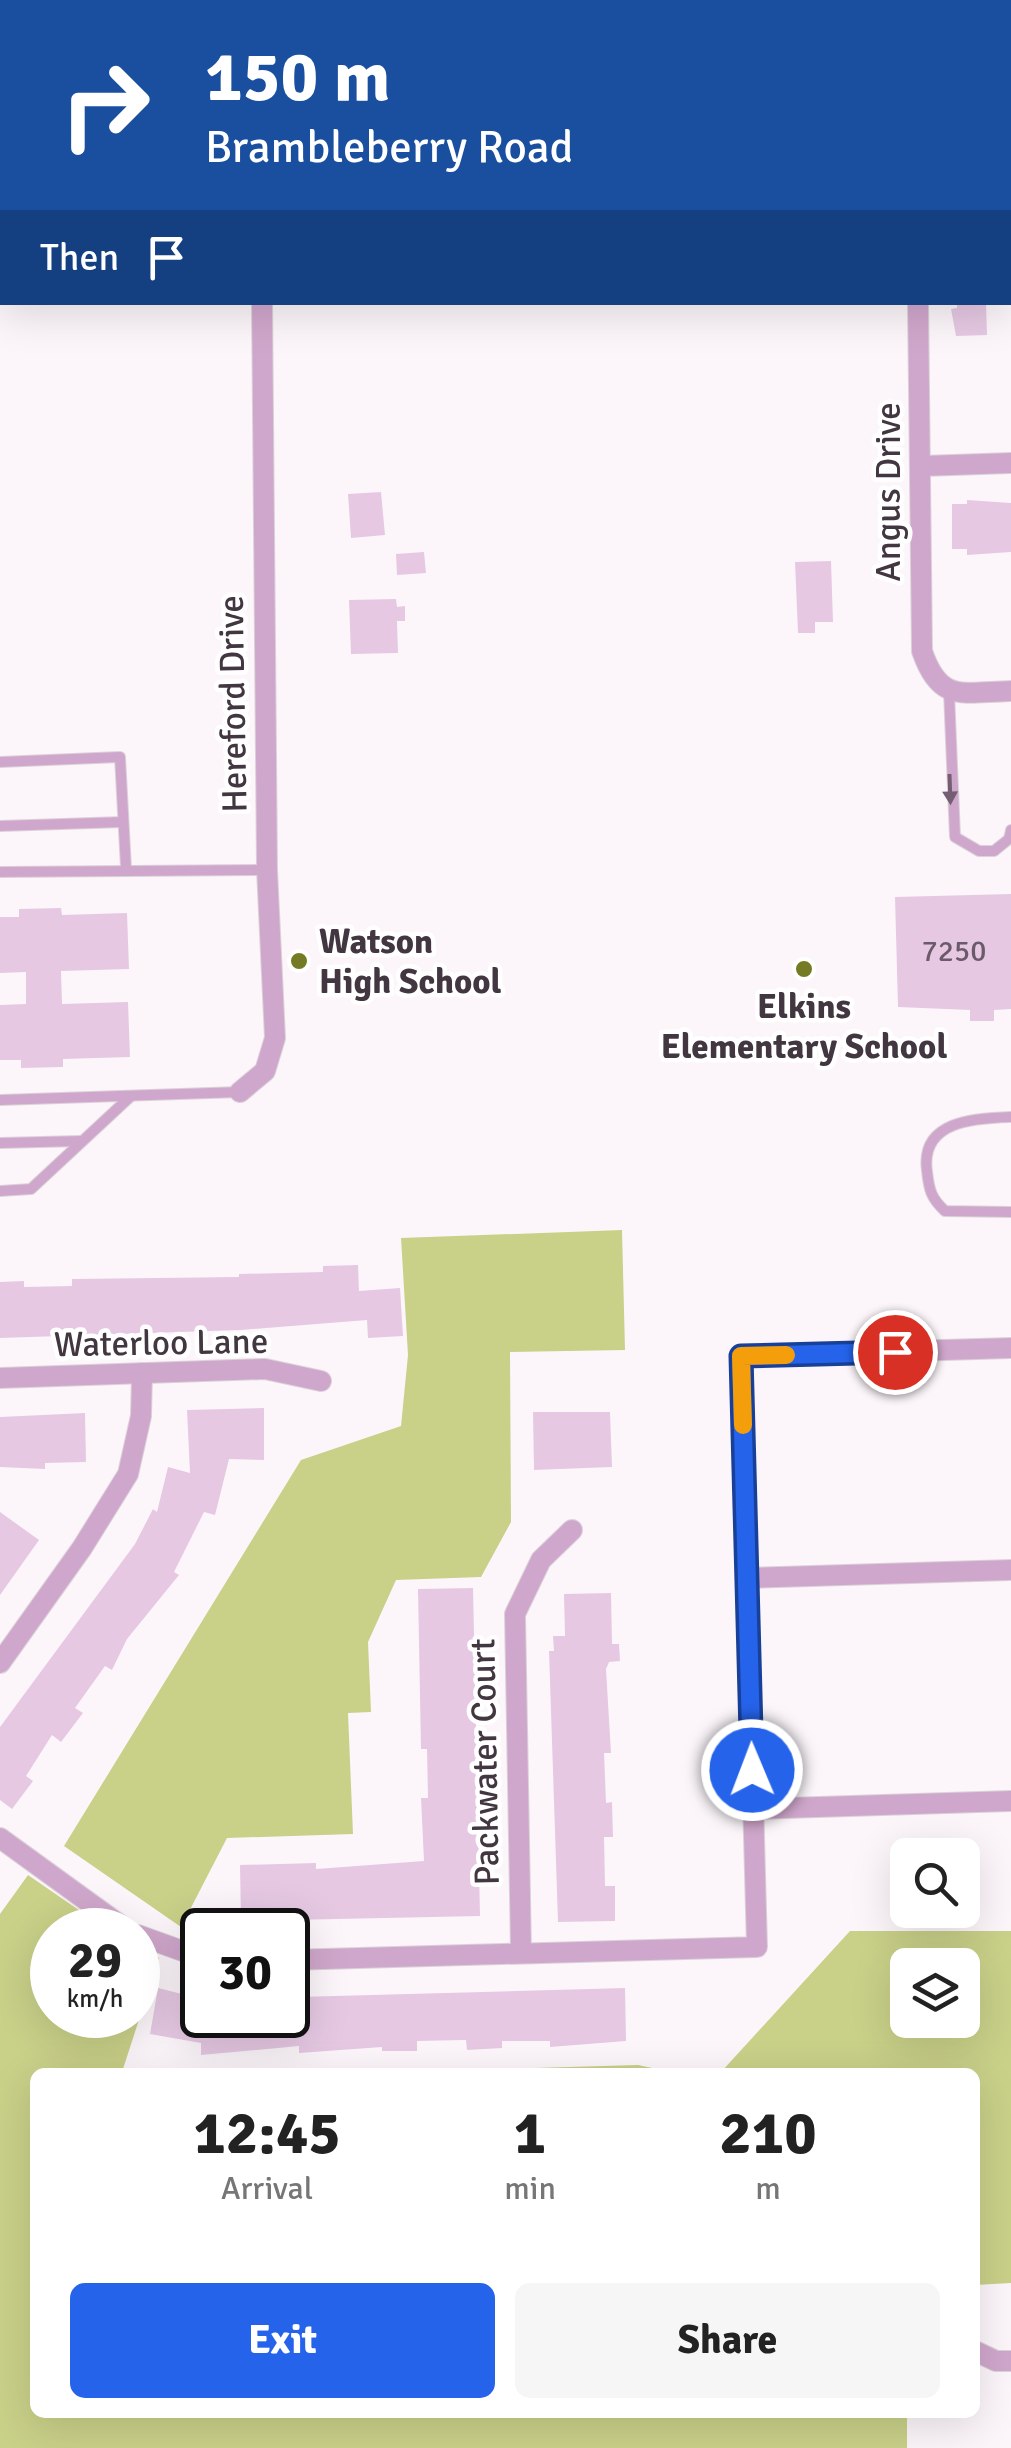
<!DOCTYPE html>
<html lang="en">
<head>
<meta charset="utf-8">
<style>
	body { margin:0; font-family:Signika,sans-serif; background:#f6f6f6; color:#222; height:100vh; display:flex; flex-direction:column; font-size:38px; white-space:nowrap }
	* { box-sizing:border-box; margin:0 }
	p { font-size:32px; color:#767676 }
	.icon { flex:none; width:55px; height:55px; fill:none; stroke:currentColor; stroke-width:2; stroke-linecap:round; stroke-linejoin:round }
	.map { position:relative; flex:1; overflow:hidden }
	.panel { position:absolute; left:30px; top:2068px; width:950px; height:350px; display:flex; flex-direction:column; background:#fff; border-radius:15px; box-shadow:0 10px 40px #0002 }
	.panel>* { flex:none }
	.hud { position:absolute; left:0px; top:0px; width:1012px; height:305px; box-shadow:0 10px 40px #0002; background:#1a4fa0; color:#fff; overflow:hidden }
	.fabs { position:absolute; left:890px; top:1838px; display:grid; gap:20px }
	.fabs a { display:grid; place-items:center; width:90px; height:90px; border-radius:15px; background:#fff; box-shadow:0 10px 40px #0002; font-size:50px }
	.speed { position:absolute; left:30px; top:1908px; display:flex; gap:20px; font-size:50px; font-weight:700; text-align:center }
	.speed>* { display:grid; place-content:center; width:130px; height:130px; border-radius:50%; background:#fff; box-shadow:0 10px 40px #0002; line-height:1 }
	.speed small { font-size:25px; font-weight:400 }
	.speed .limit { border:5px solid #111; border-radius:15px; background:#fff; color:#111 }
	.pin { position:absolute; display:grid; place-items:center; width:85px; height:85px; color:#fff; margin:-42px; border:5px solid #fff; border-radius:50%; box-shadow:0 2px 10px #0007 }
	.me { position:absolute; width:110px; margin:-55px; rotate:359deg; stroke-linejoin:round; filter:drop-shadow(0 0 8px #0008) }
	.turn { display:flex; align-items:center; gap:35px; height:210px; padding:0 40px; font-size:45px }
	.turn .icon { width:130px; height:130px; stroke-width:2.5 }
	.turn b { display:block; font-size:70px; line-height:85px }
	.then { display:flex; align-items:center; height:95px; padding:0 40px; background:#0003; gap:20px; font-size:38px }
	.eta { display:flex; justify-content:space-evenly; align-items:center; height:170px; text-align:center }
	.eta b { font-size:60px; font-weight:700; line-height:70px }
	.button { display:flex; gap:20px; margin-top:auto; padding:20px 40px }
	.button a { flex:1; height:115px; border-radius:15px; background:#2563eb; color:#fff; font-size:40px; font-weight:700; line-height:115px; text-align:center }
	.button a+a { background:#f6f6f6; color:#222 }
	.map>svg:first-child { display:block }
</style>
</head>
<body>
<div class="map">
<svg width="1011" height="2448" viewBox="0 0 1011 2448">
	<rect width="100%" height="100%" fill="#fcf6fb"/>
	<!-- forest -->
	<g fill="#c9d088" fill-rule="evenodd">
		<path d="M622,1230L625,1350L510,1352L511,1522L481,1577L396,1580L368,1642L371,1712L348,1713L353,1834L227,1838L181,1927L64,1846L301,1460L401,1426L408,1355L401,1238Z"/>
		<path d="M28,1875L108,1930H52V2015H138V1948L159,1958L122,2072H35V2412H907V2448H0V1914Z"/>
		<path d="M850,1931H1011V2283L975,2285V2072H721ZM962,1965V2020H908V1965Z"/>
		<path d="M638,2065L671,2072H399Z"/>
	</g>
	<!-- building -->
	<g fill="#e6c8e3">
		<path d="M957,302H986L987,335L956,336L951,309L957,308Z"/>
		<path d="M381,492L385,535L351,538L348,494Z"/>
		<path d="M967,500L1011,503V552L967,555V549H952V504H967Z"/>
		<path d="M424,552L426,573L397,575L396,554Z"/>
		<path d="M831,561L833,622H815V633H798L795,562Z"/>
		<path d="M396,599L397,607L405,606V621H397L398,653L351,654L349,600Z"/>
		<path d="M1011,894V1009L994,1010V1021H970V1010L898,1007L895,897Z"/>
		<path d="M61,908L62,915L127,913L129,969L61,971L62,1004L128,1002L130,1057L63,1059V1067L21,1068V1060H0V1005L26,1004V972L0,973V917H19V909Z"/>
		<path d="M358,1265L359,1291L400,1288L403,1336L368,1338L367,1320L241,1330L0,1338V1282L24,1281V1287L72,1286V1279L239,1277V1274L323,1272V1266Z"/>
		<path d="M264,1408V1460L229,1459L215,1515L204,1512L174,1572L179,1575L127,1639L112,1670L105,1666L75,1708L83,1713L61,1742L52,1735L26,1776L33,1781L12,1809L0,1800V1727L135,1544L153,1509L157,1512L168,1467L190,1473L187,1410Z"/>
		<path d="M533,1412H610L612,1467L534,1470Z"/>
		<path d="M85,1413L86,1462L45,1463V1469L0,1467V1417Z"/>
		<path d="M0,1512L39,1540L0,1595Z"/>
		<path d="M473,1588L480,1916L241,1921L240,1865L316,1863V1869L424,1861L421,1798H428L427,1749H421L418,1589Z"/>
		<path d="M611,1593L612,1644H619L620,1661L609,1662L606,1669L611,1753H604L606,1803L612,1802L613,1837H604L605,1886H615V1921L558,1922L549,1651H554L553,1636H565L564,1594Z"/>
		<path d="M158,1988L202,1999V2015H298V1997L625,1988L626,2041L550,2047V2041H502V2048L467,2050L466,2040L417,2041V2051H382V2047L299,2053V2046L201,2055V2043L150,2034Z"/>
	</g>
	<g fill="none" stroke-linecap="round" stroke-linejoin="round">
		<!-- lane casing -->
		<g stroke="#dbd3d9" stroke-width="12">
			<g id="lane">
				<path d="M59,0V2"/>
				<path d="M201,0V2"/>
				<path d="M949,692L955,837L979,851H994L1009,839L1011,830"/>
				<path d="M0,762L120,757L126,868"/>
				<path d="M0,826L123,822"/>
				<path d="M0,872L267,870"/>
				<path d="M0,1100L240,1092"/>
				<path d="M1011,1117C974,1118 920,1121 927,1171C929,1190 931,1198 945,1211L1011,1212"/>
				<path d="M0,1143L81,1141"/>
				<path d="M0,1191L31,1189L131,1096"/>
			</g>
		</g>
		<!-- street casing -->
		<g stroke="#dbd3d9" stroke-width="22">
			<g id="street">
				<path d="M306,0L307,2"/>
				<path d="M268,2V0"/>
				<path d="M916,2L917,0"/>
				<path d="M918,302L922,651C940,704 963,692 1011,691"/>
				<path d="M923,466L1011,463"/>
				<path d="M240,1092L265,1071L275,1038L267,870L262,302"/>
				<path d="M0,1378L265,1369L321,1381"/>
				<path d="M747,1578L1011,1570"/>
				<path d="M0,1663L82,1548L128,1474L141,1416L142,1373"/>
				<path d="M753,1809L1011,1801"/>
				<path d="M0,1838L127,1930"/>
				<path d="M138,1935L202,1958"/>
				<path d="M521,1953L515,1614L541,1560L572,1530"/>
				<path d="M288,1960L757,1947L741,1356L1011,1348"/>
				<path d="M975,2351L996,2361H1011"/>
			</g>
		</g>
		<!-- secondary casing -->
		<g stroke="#dbd3d9" stroke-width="32">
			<g id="secondary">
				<path d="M1010,49H1011"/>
				<path d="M0,51L2,52"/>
			</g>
		</g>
		<!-- lane -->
		<use href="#lane" stroke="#d0a7cc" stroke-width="10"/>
		<!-- street -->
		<use href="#street" stroke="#d0a7cc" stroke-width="20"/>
		<!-- secondary -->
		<use href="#secondary" stroke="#ba7eb5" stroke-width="30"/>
	</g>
	<!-- one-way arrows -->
	<defs><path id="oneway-solid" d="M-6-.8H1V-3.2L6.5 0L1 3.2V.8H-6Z" transform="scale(2.5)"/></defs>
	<use fill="#745e71" href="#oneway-solid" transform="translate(950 789) rotate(88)"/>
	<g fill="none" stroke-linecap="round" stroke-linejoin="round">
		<!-- route casing -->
		<g stroke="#184099" stroke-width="25">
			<path id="route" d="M752,1770L741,1356L895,1352"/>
		</g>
		<!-- route -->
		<use href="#route" stroke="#2563eb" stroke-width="18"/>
		<!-- slow -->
		<path stroke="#f59e0b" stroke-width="18" d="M743,1425L741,1356L786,1355"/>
	</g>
	<!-- markers -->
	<g fill="#757b24" stroke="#fff" stroke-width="4">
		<circle cx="299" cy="961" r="10"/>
		<circle cx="804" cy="969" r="10"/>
	</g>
	<g text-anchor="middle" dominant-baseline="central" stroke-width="9" stroke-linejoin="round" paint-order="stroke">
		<!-- number labels -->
		<g font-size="30" fill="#6b5a69">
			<text x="954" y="951">7250</text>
		</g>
		<!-- street labels -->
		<g font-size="35" fill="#423640" stroke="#fff">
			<text transform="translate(888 492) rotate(-90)">Angus Drive</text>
			<text transform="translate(233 704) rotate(-91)">Hereford Drive</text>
			<text transform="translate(161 1343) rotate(-1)">Waterloo Lane</text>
			<text transform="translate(485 1762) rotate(-91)">Packwater Court</text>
		</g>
		<!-- poi labels -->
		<g font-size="35" font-weight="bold" fill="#423640" stroke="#fff" text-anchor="start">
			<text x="319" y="941">Watson<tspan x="319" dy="40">High School</tspan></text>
			<text x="804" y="1006" text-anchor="middle">Elkins<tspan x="804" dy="40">Elementary School</tspan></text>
		</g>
	</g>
</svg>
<div class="fabs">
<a><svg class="icon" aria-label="search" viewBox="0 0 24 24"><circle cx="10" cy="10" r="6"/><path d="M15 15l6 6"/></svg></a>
<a><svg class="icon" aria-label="layers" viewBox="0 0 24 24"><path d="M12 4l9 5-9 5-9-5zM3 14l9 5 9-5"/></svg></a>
</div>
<div class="speed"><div>29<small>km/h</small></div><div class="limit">30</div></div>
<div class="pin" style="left:895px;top:1352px;background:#d93025"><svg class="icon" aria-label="arrive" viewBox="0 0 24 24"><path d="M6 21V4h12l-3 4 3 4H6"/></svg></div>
<svg class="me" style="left:752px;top:1770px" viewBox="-20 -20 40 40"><circle r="17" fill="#2563eb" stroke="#fff" stroke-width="3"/><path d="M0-11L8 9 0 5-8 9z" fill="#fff"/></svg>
<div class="hud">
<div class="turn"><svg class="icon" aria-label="right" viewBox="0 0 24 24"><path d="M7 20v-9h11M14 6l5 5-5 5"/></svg><div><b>150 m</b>Brambleberry Road</div></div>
<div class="then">Then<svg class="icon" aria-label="arrive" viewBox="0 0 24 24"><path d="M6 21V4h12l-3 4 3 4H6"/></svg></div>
</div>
<section class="panel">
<div class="eta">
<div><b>12:45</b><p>Arrival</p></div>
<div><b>1</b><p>min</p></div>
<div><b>210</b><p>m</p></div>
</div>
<div class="button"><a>Exit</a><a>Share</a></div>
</section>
</div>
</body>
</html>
